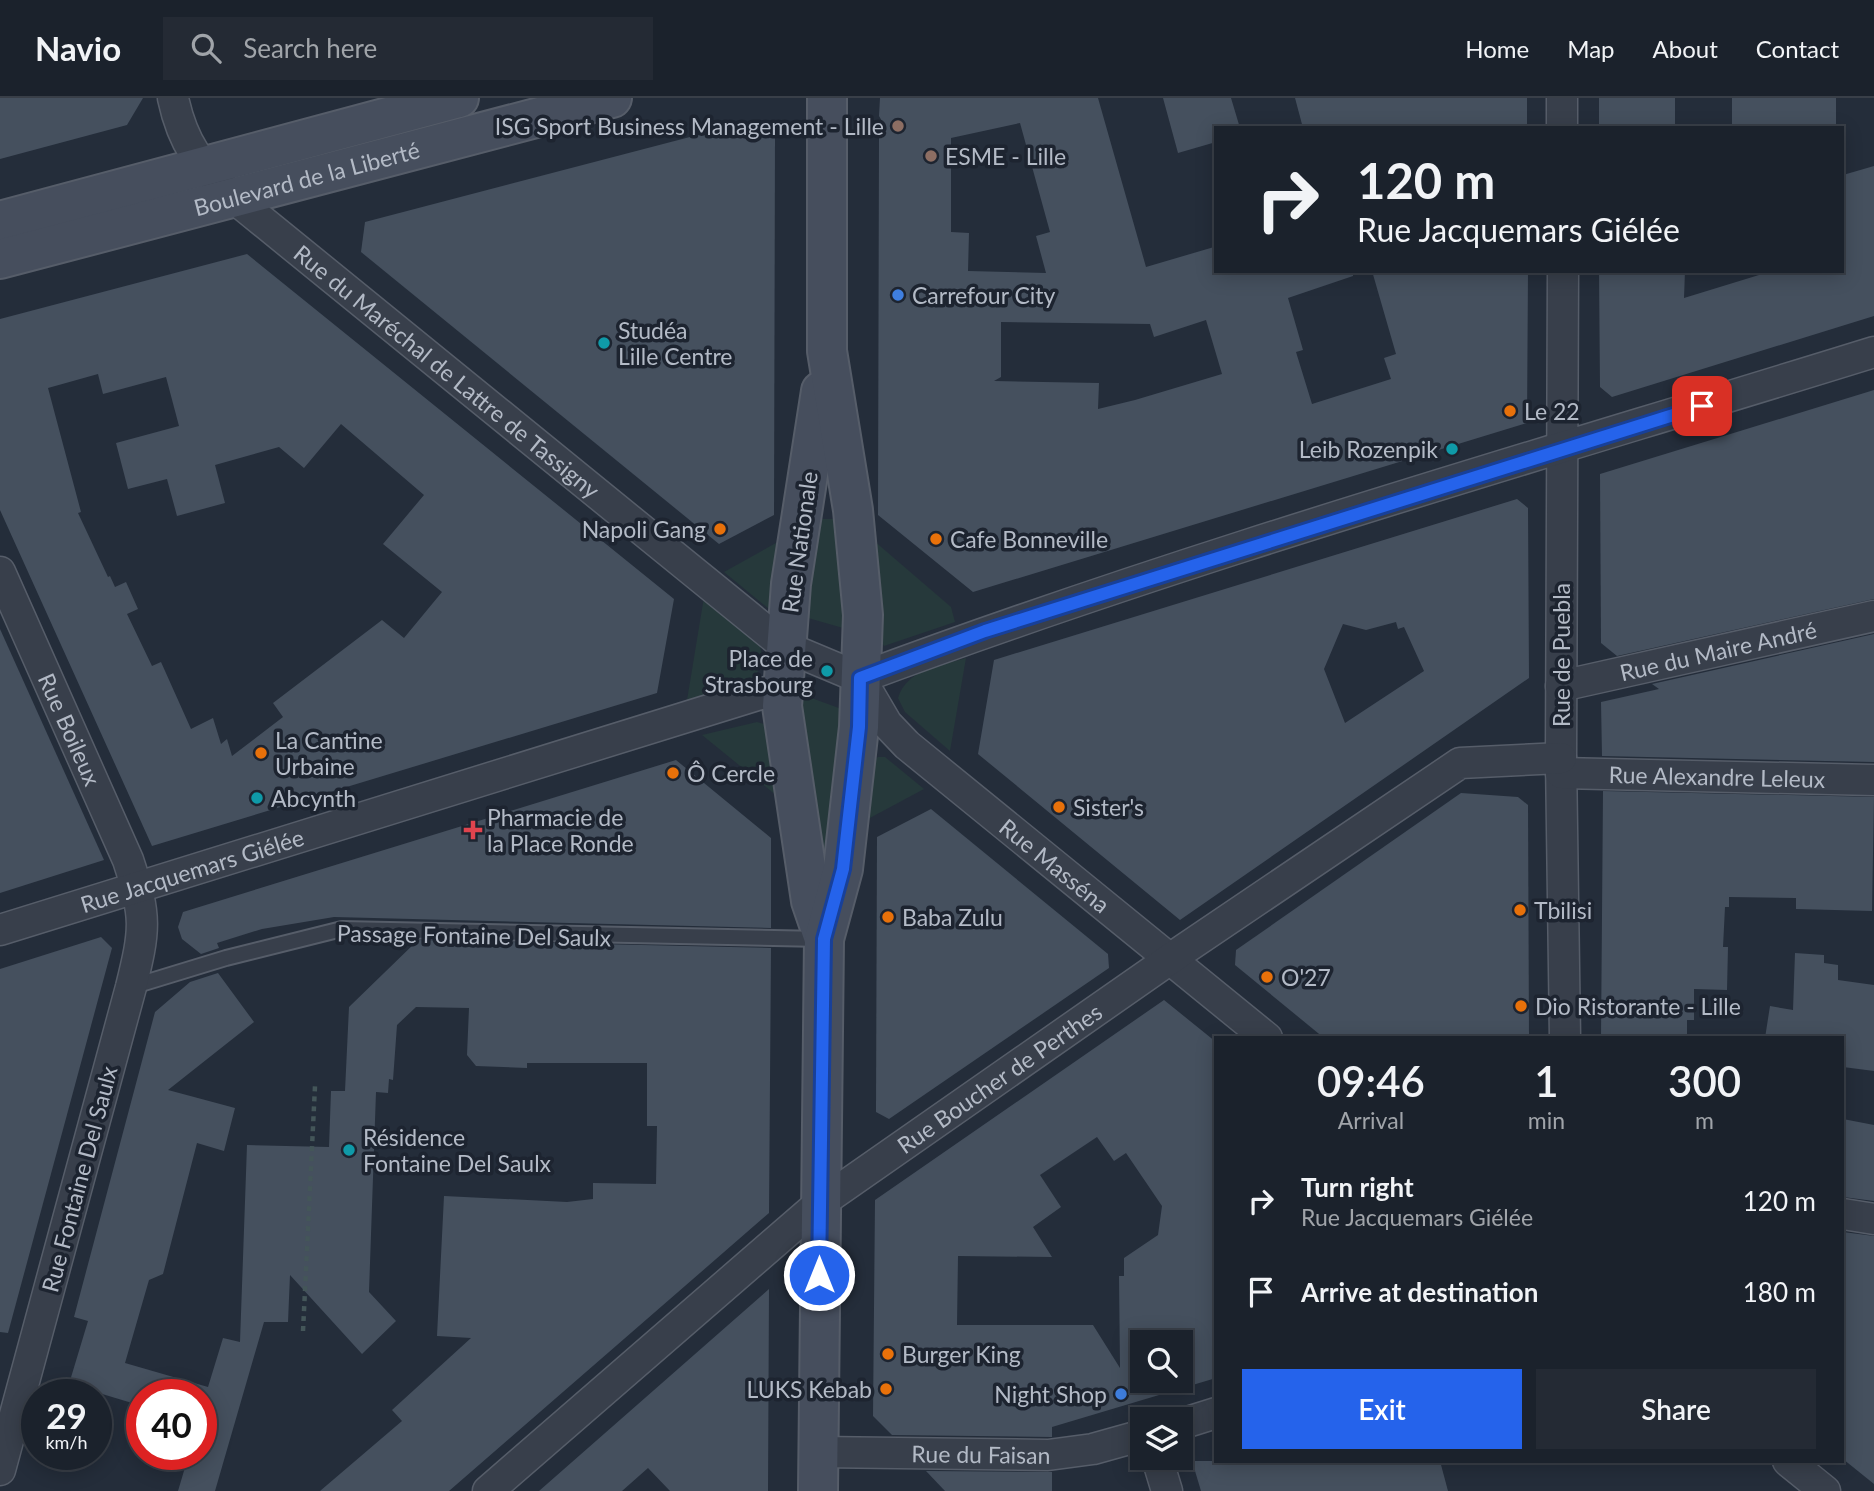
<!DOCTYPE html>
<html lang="en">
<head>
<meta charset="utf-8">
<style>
	body { margin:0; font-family:Lato,sans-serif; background:#242a34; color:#f1f3f6; height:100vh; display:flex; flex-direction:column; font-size:26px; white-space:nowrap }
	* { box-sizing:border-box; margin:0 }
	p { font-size:23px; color:#a0a4a9 }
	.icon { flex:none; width:38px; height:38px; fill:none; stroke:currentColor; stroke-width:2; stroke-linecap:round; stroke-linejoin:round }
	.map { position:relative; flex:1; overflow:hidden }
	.details { position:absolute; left:1214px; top:938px; width:630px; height:427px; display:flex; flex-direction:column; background:#1b222c; border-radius:0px; box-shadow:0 4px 18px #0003,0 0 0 2px #393f48 }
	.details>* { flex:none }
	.banner { position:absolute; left:1214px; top:28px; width:630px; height:147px; border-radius:0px; box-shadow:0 4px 18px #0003,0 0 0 2px #393f48; background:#1b222c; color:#f1f3f6; overflow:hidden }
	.tools { position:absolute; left:1130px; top:1232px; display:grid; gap:14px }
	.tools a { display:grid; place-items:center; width:63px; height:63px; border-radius:0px; background:#1b222c; box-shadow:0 4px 18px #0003,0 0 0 2px #393f48; font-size:35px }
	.speed { position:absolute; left:21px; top:1281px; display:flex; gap:14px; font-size:35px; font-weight:700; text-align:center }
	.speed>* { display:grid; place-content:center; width:91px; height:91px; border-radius:50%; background:#1b222c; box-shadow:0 4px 18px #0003,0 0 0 2px #393f48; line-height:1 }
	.speed small { font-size:18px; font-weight:400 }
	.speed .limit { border:10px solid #d22; background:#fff; color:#111 }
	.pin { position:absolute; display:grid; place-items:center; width:60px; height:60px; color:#fff; margin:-30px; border-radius:14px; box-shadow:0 4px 10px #0006 }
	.me { position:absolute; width:77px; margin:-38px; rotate:0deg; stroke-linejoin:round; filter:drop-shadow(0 0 5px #0008) }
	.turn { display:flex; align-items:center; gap:24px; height:147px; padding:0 28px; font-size:32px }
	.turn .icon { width:91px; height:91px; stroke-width:2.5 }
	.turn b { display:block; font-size:49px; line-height:60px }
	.eta { display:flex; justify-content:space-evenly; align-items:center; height:119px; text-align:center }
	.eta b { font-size:42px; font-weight:600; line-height:49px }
	.cta { display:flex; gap:14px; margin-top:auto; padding:14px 28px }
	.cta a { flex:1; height:80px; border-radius:0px; background:#2563eb; color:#fff; font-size:28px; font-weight:600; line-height:80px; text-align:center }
	.cta a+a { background:#242a34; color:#f1f3f6 }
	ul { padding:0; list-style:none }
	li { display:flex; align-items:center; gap:21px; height:91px; padding:0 28px }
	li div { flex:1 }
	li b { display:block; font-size:26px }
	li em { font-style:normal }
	header { display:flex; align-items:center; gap:42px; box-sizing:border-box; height:98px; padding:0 35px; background:#1b222c; border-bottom:2px solid #393f48 }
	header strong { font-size:33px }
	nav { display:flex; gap:38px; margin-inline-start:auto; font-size:24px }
	.search { width:490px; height:63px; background:#242a34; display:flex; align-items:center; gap:18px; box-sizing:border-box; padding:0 24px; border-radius:0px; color:#a0a4a9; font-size:26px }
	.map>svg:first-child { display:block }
</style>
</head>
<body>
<header>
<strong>Navio</strong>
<div class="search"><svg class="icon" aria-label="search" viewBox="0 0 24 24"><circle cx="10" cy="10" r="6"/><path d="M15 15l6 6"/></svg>Search here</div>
<nav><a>Home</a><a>Map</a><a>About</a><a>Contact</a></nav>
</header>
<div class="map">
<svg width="1874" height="1393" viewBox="0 0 1874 1393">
	<rect width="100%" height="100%" fill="#242d3a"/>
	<!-- green -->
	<g fill="#26393b">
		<path d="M812,421H844L851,526L843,530L808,520Z"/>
		<path d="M783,441L775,510L769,511L724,474Z"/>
		<path d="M873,442L951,509L955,524L884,548L878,539Z"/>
		<path d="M704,499L759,545L763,560L756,578L737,590L687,602Z"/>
		<path d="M966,560L950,653L905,614L898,600C907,571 940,568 966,560Z"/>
		<path d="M806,598L847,613L837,762L818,761L796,601Z"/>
		<path d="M757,624L767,627L782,702L702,637Z"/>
		<path d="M878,659H885L924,691L868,721L872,664Z"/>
	</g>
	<!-- building -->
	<g fill="#45505e" fill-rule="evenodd">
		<path d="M0,0H143L127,27L0,61Z"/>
		<path d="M880,0H1098L1146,169L1214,149L1216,173H1353V178L1288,200L1303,252L1296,254L1312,306L1391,281L1384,260L1396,256L1372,173H1528L1527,325L973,494L878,417L879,40L883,25L879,18ZM1020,25L1050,134L1036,138L1046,175L968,173L969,135L951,134V40ZM1206,222L1222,276L1135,302L1098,311L1099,285L994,283L1001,279V224L1150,226L1154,239Z"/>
		<path d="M1163,0H1231L1240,30H1216V44L1178,55Z"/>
		<path d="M1295,0H1527V30H1303Z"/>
		<rect x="1599" y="0" width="76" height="30"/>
		<rect x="1732" y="0" width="104" height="30"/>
		<path d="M755,22L775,37L774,417L719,446L361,154L365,124Z"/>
		<path d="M1874,68V218L1612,299L1600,289L1599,173H1685L1684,200L1772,173H1843V77Z"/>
		<path d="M247,156L674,501L657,595L152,748L0,412V221ZM98,276L103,296L166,279L179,328L116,345L128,391L167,381L177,418L225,405L215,367L279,349L304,370L341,326L424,397L383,446L442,494L404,540L382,522L273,605L283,619L232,658L227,641L221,646L213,620L191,631L161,564L152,568L127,516L138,511L126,484L115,489L110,478L108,479L78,415L81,414L48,290Z"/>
		<path d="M1874,292V501L1617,558L1601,545L1600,376Z"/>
		<path d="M1517,401L1528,410L1529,580L1180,822L978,656L994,562ZM1396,524L1398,531L1404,529L1424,573L1345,625L1324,571L1343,526L1366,532Z"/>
		<path d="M0,531L104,762L0,795Z"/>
		<path d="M1874,536V664L1602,658L1601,604L1659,591L1652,586Z"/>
		<path d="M676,662L771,740V830L334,819L262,831L217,845L219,850L201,856L182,841L178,829L183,814Z"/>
		<path d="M1603,693L1874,699L1872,813L1796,811V800L1729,799V809H1725L1723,849H1728L1727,892L1694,891V922H1687V940H1601Z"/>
		<path d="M1461,695L1518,699L1528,707L1529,940H1324L1235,867L1236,852Z"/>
		<path d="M931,711L1108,856L1109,870L889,1021L876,1014L877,739Z"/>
		<path d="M101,839L112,850L8,1235L0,1234V871Z"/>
		<path d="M418,842L771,850L769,1115L449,1393H320L402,1323L392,1312L471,1240L437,1238L444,1098L567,1104L593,1101V1085L656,1086L657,1028H647V965H527V970L476,968L467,957L469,910L416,909L397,927L393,982L389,981L388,995L376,994L369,1194L396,1223L362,1256L290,1177L288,1224H264L215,1393H178L189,1356H201V1297H142V1308L69,1286L88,1223L74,1219L155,914L190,884L218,875L254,924L168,992L235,1010L224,1053L197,1045L163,1176L149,1182L125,1265L208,1289L223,1240L240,1244L247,1047L329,1049L331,993H345L349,909Z"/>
		<path d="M1795,855L1824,857V865L1838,867V882L1874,887V973L1843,969V940H1765L1770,908L1793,912Z"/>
		<path d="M1164,902L1216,944V1280L1052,1329V1339L892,1337L873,1318L875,1102ZM1097,1039L1114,1063L1126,1055L1162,1108L1158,1137L1124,1160V1178H1119L1120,1270L1093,1227H957L958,1158L1052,1159L1033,1129L1061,1109L1040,1077ZM1143,1244H1181V1283H1143Z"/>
		<path d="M1843,1021L1874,1027V1103L1843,1099Z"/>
		<path d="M1843,1134L1874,1138V1386L1843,1361Z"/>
		<path d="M769,1191L768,1393H670L648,1370L622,1393H539Z"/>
		<path d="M1192,1363H1440L1448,1393H1201Z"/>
		<path d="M926,1373L1052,1374V1393H945Z"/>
	</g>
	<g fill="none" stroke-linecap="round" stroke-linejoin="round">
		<!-- lane casing -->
		<g stroke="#565d69" stroke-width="18">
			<path id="lane" d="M131,889L226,860L342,831L822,841"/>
		</g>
		<!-- street casing -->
		<g stroke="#565d69" stroke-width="33">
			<g id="street">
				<path id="s1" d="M173,0C183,47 200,67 234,100L786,549L860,580"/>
				<path d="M1562,0V30"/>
				<path d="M1563,173L1561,660L1565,940"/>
				<path id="s2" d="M0,474L128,762C147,819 145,832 131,889L0,1372"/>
				<path d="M860,580C1193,456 1535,359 1874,254"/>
				<path id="s3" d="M860,580L887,626L907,647L1267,940"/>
				<path id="s4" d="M1561,588L1874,518"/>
				<path id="s5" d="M1561,675L1874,682"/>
				<path id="s6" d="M0,832L783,589"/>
				<path d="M1843,1116L1874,1121"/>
				<path d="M1181,1326L1216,1315"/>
				<path id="s7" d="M818,1354L1048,1357L1093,1351L1143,1337"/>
				<path d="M1157,1360L1167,1393"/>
				<path d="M1788,1363L1825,1393"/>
				<path id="s8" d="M488,1393L819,1106L1183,852L1460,665L1561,660"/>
			</g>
		</g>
		<!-- secondary casing -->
		<g stroke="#565d69" stroke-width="42">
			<g id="secondary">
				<path d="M0,123L459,0"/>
				<path id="s9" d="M0,161L612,0"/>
				<path d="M821,293L791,486L782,608L811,803L824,841"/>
				<path d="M818,1393L824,841L843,771L859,629L863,517L853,412L827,253V0"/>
			</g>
		</g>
		<!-- path -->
		<path stroke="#445659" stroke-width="4.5" stroke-dasharray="5 5" stroke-linecap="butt" d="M303,1233L315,988"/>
		<!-- lane -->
		<use href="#lane" stroke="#383f4b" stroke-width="14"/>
		<!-- street -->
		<use href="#street" stroke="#383f4b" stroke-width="30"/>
		<!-- secondary -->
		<use href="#secondary" stroke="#464e5d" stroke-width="38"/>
	</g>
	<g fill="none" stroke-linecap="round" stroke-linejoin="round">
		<!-- route casing -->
		<g stroke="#184099" stroke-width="18">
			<path id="route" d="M819,1177L824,841L843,771L859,629L860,580L985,533L1702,308"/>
		</g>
		<!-- route -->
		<use href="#route" stroke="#2563eb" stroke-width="12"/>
	</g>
	<!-- markers -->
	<g fill="#8d6e63" stroke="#1d2430" stroke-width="2.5">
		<circle cx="898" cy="28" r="7"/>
		<circle cx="931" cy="58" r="7"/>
	</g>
	<g fill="#3f7fe0" stroke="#1d2430" stroke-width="2.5">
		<circle cx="898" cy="197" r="7"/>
		<circle cx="1121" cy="1296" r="7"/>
	</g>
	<g fill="#0f9aa8" stroke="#1d2430" stroke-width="2.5">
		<circle cx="604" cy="245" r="7"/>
		<circle cx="1452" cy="351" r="7"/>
		<circle cx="827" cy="573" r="7"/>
		<circle cx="257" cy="700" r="7"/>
		<circle cx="349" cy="1052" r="7"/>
	</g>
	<g fill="#e8710a" stroke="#1d2430" stroke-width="2.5">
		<circle cx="1510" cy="313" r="7"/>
		<circle cx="720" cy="431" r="7"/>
		<circle cx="936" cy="441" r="7"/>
		<circle cx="261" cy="655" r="7"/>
		<circle cx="673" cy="675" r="7"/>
		<circle cx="1059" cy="709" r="7"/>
		<circle cx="1520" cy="812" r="7"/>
		<circle cx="888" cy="819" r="7"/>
		<circle cx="1267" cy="879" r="7"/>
		<circle cx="1521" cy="908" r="7"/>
		<circle cx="888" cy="1256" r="7"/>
		<circle cx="886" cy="1291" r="7"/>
	</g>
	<path fill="#e0444e" stroke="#1d2430" stroke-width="2.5" d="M469.5 721.5h7v7h7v7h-7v7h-7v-7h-7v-7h7z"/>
	<g text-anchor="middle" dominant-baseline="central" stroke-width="7" stroke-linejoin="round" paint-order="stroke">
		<!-- poi labels -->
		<g font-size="23" fill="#b3bac6" stroke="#1d2430" text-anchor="start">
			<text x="884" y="28" text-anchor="end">ISG Sport Business Management - Lille</text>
			<text x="945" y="58">ESME - Lille</text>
			<text x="912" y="197">Carrefour City</text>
			<text x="618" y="232">Studéa<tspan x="618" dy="26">Lille Centre</tspan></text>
			<text x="1524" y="313">Le 22</text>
			<text x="1438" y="351" text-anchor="end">Leib Rozenpik</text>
			<text x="706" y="431" text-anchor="end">Napoli Gang</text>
			<text x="950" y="441">Cafe Bonneville</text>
			<text x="813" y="560" text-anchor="end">Place de<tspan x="813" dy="26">Strasbourg</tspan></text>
			<text x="275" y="642">La Cantine<tspan x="275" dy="26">Urbaine</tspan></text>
			<text x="687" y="675">Ô Cercle</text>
			<text x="271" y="700">Abcynth</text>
			<text x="1073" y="709">Sister's</text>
			<text x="487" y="719">Pharmacie de<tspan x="487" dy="26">la Place Ronde</tspan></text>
			<text x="1534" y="812">Tbilisi</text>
			<text x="902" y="819">Baba Zulu</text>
			<text x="1281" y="879">O'27</text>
			<text x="1535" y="908">Dio Ristorante - Lille</text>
			<text x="363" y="1039">Résidence<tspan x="363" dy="26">Fontaine Del Saulx</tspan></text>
			<text x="902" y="1256">Burger King</text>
			<text x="872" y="1291" text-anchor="end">LUKS Kebab</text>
			<text x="1107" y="1296" text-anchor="end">Night Shop</text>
		</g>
		<!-- street labels -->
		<g font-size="23" fill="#b3bac6" stroke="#1d2430">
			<text stroke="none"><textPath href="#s9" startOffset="317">Boulevard de la Liberté</textPath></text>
			<text stroke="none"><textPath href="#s1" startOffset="394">Rue du Maréchal de Lattre de Tassigny</textPath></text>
			<text transform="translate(799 444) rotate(-82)">Rue Nationale</text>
			<text stroke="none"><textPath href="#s4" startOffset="161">Rue du Maire André</textPath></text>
			<text transform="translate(1561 557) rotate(-90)">Rue de Puebla</text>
			<text stroke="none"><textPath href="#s2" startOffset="172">Rue Boileux</textPath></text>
			<text stroke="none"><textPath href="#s5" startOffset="156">Rue Alexandre Leleux</textPath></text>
			<text stroke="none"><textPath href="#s3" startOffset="273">Rue Masséna</textPath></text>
			<text stroke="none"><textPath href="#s6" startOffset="201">Rue Jacquemars Giélée</textPath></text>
			<text transform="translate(474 837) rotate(1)">Passage Fontaine Del Saulx</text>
			<text stroke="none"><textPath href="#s8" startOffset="658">Rue Boucher de Perthes</textPath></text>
			<text transform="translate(79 1081) rotate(-75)">Rue Fontaine Del Saulx</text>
			<text stroke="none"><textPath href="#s7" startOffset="163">Rue du Faisan</textPath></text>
		</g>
	</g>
</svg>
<div class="tools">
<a><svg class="icon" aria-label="search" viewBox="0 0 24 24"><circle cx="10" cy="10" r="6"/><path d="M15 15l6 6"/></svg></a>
<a><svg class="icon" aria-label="layers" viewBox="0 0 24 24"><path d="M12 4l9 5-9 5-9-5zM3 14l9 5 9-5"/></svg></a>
</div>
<div class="speed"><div>29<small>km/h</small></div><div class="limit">40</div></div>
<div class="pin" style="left:1702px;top:308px;background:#d93025"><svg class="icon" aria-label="arrive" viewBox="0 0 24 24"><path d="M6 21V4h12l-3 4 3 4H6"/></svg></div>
<svg class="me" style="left:819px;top:1177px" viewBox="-20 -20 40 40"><circle r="17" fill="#2563eb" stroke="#fff" stroke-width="3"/><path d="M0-11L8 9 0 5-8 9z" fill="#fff"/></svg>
<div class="banner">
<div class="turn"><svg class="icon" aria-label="right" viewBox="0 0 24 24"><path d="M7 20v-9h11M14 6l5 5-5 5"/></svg><div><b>120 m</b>Rue Jacquemars Giélée</div></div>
</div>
<section class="details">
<div class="eta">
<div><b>09:46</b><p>Arrival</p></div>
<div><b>1</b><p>min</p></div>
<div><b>300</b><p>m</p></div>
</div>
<ul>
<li><svg class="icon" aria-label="right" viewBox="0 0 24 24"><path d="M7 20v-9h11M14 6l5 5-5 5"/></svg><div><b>Turn right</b><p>Rue Jacquemars Giélée</p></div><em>120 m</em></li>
<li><svg class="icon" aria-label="arrive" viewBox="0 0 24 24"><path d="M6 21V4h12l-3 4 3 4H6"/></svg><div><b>Arrive at destination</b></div><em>180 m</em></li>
</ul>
<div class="cta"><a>Exit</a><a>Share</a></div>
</section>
</div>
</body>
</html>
